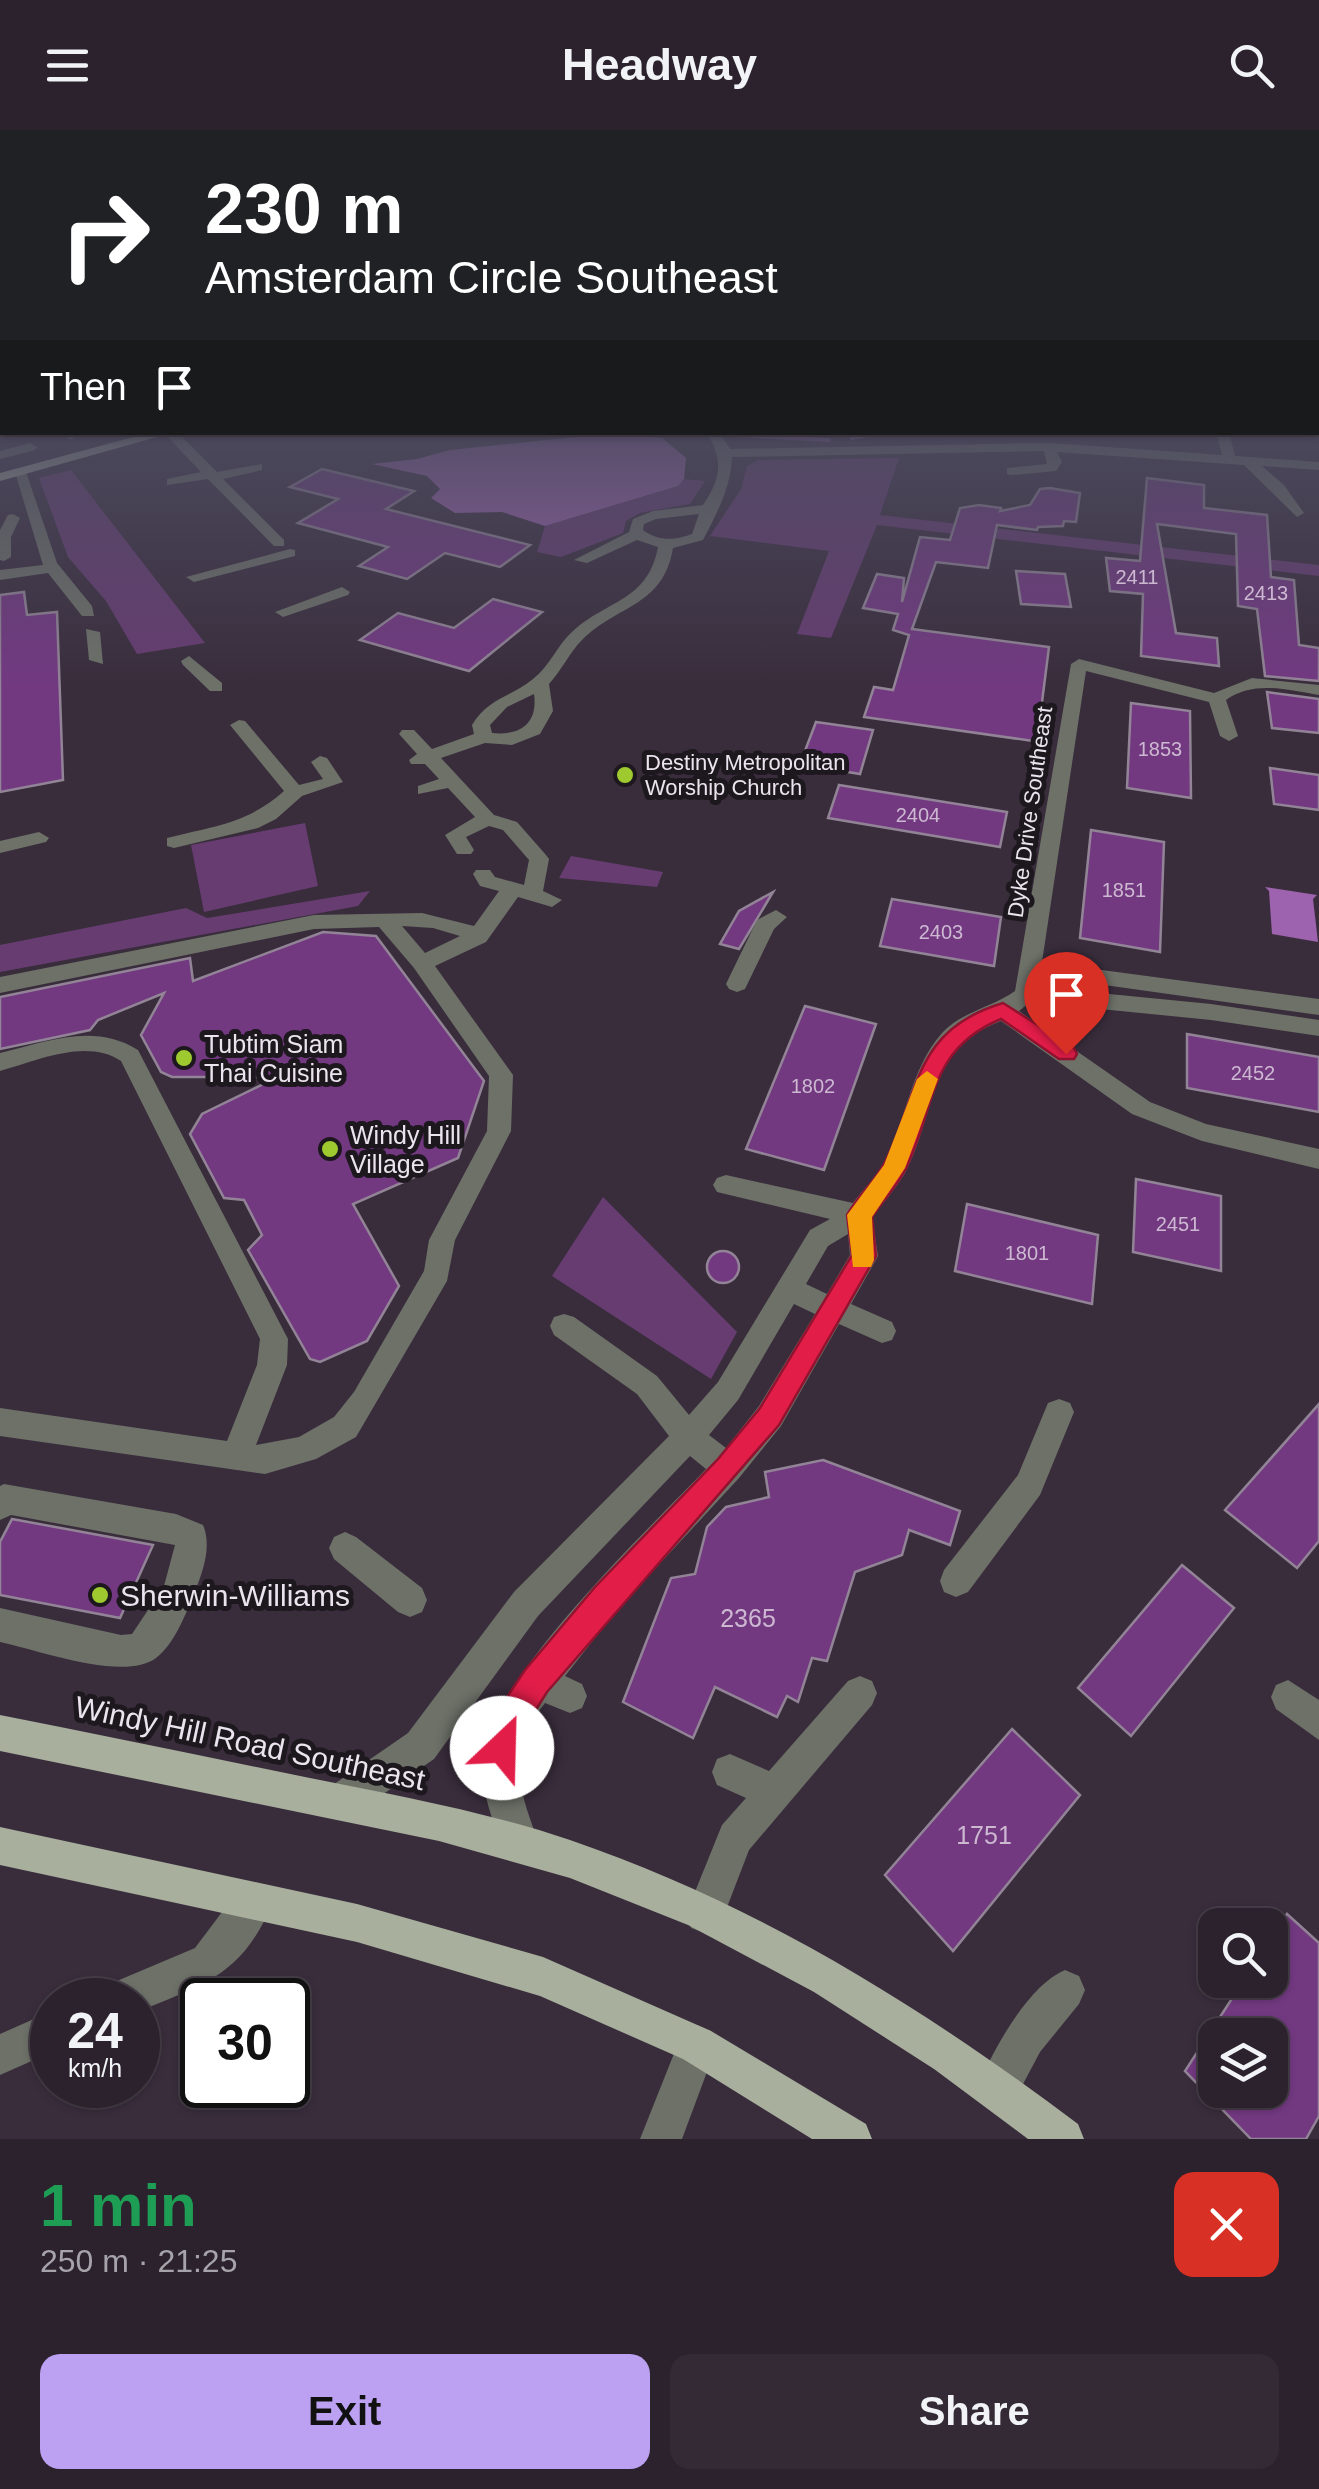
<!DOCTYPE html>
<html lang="en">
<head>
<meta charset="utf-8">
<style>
	body { margin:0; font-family:Arial,sans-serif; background:#332a35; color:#f1f3f6; height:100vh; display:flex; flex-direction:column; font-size:38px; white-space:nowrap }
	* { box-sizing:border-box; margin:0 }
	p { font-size:32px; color:#a6a4aa }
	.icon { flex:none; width:55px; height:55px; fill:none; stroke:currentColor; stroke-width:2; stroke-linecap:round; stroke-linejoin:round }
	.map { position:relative; height:2009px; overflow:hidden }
	.panel { display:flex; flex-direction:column; background:#2b222d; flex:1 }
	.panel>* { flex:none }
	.hud { position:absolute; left:0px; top:0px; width:1320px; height:305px; box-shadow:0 2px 8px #0004,0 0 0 2px #473f49; background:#202124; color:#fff; overflow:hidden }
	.fabs { position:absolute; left:1198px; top:1778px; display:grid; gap:20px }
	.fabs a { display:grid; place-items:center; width:90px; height:90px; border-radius:20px; background:#2b222d; box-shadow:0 2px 8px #0004,0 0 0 2px #473f49; font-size:50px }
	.speed { position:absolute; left:30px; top:1848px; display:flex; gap:20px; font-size:50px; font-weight:700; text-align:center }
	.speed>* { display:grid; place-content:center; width:130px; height:130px; border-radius:50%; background:#2b222d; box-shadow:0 2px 8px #0004,0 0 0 2px #473f49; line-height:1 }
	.speed small { font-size:25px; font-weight:400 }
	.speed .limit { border:5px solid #111; border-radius:15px; background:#fff; color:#111 }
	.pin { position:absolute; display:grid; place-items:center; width:85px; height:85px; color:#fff; margin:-102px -42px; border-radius:50% 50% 50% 0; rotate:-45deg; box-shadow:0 0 10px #0007 }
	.pin .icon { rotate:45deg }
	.me { position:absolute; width:110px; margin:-55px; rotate:24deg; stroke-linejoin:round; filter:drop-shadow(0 0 8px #0008) }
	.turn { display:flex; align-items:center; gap:35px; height:210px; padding:0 40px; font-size:45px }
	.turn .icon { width:130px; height:130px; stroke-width:2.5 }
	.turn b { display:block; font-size:70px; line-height:85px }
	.then { display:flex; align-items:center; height:95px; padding:0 40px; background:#0003; gap:20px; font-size:38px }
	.round { display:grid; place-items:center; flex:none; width:105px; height:105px; border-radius:20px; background:#332a35 }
	.overview { display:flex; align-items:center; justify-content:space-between; height:170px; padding:0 40px }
	h1 { font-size:60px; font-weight:700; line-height:75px; color:#1e9e55 }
	.primary-button { display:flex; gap:20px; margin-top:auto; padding:20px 40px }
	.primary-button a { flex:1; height:115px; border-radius:20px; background:#bca0f2; color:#111; font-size:40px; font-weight:700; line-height:115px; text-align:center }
	.primary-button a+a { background:#332a35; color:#f1f3f6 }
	header { display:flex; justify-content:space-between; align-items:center; height:130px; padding:0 40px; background:#2b222d; font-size:45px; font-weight:700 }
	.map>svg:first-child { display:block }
</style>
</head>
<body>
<header><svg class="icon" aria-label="menu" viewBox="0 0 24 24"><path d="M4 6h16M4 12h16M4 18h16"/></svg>Headway<svg class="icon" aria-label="search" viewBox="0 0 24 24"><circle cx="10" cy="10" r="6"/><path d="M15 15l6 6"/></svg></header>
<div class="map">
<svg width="1319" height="2009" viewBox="0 0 1319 2009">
	<rect width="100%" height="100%" fill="#392d3c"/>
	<!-- green -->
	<g fill="#663c71">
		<path d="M899,328L880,385L1319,435V446L877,395L831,508L797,504L829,421L710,406L741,359L747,336L759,330Z"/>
		<path d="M71,340L205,513L137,524L106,471L68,427L39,348Z"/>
		<path d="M684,349L705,351L690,374L640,383L626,391L623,403L561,427L537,422L545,396L678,356Z"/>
		<path d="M305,693L318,756L204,782L191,715Z"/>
		<path d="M571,726L663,742L657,757L559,748Z"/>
		<path d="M370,761L358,776L0,842V815L186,778L207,788Z"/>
		<path d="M603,1067L737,1202L711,1249L552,1146Z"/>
	</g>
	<!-- water -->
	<g fill="#9e63ae">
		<path d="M615,303L662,308L686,328L684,349L678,356L545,396L502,382L455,383L431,368L440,359L427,346L372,334L417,329L450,320Z"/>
		<path d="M1265,757L1317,765L1313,769L1318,812L1272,804L1269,761Z"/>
	</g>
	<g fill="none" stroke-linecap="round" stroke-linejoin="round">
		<!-- stream -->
		<g stroke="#9e63ae" stroke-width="4">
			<path d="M736,305L829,310"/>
			<path d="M852,308L882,302"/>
		</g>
	</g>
	<!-- building -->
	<g fill="#723981" stroke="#928496" stroke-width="2.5" fill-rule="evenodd">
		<path d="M322,339L414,361L386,379L530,415L500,437L445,423L407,449L359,436L388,417L298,393L338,369L290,357Z"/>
		<path d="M1147,348L1204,355V378L1267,385L1271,447L1294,450L1299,515L1319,518V551L1265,546L1257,479L1238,476L1236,404L1157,394L1176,503L1217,508L1219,536L1141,526L1143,464L1110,461L1106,428L1140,431Z"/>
		<path d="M1050,358L1080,363L1076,392L1064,391L1063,396L1038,397L1037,400L997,395L988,438L936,432L912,499L1049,517L1041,580L1051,582L1047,613L864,587L874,557L893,560L909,505L893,500L898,484L863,478L877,444L904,448L902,472L920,407L950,410L960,378L979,375L1001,378L1000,381L1030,375L1040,359Z"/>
		<path d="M1016,441L1065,444L1071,477L1021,474Z"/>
		<path d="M24,462L27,485L57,482L63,650L0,662V465Z"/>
		<path d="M493,469L542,482L469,541L360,510L398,483L454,498Z"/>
		<path d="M1267,562L1319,569V603L1272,598Z"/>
		<path d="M1131,573L1190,581L1191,668L1127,658Z"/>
		<path d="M816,592L873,600L860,644L800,634Z"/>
		<path d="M1270,638L1319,645V680L1274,674Z"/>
		<path d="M839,655L1007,682L1000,717L828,688Z"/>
		<path d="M1091,700L1164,712L1160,822L1080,808Z"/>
		<path d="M773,762L739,819L720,814L739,781Z"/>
		<path d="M892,769L1001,787L994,836L880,816Z"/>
		<path d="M323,802L376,806L484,951L458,1028L353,1074L399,1156L367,1211L320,1232L310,1229L248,1120L262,1105L244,1070L224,1068L190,1004L202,984L278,947H172L161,942L141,905L164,863L98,890L90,900L0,919V867L190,828L193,851Z"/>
		<path d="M805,876L876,894L824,1040L746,1019Z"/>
		<path d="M1187,904L1319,927V982L1187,958Z"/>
		<path d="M1136,1049L1221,1066V1141L1133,1122Z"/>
		<path d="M967,1074L1098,1105L1092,1174L955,1141Z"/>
		<circle cx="723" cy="1137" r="16"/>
		<path d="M1319,1274V1411L1297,1438L1225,1380Z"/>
		<path d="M823,1330L960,1381L950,1415L909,1400L902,1425L855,1442L827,1531L812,1528L798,1572L787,1566L777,1587L715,1557L693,1608L623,1572L671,1448L695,1444L707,1397L726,1377L769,1367L765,1342Z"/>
		<path d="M12,1389L153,1415L120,1488L0,1465V1412Z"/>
		<path d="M1182,1435L1234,1478L1131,1606L1078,1558Z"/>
		<path d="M1012,1599L1080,1665L953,1821L885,1745Z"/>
		<path d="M1287,1784L1319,1813V1986L1306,2009H1251L1185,1941L1244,1850H1270V1809ZM1215,1905H1270V1960H1215Z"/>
	</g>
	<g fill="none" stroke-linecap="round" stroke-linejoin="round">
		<!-- minor -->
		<g fill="#6d7168" fill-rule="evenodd">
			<path d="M0,281L2,282V290L0,289Z"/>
			<path d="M67,302H80L71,310L65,306Z"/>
			<path d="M163,302H177L217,342L262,334V340L223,349L284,410V416H274L208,349L167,355V349L201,342Z"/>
			<path d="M706,302H719L730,319L1049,313L1222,325L1216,302H1229L1235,326L1319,332V340L1262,336L1284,355L1304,383L1297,387L1244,335L1057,322L1062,332L1056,341L1012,345L1007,344V338L1047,334L1044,321L732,327C731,357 717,383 703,410L673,418C663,477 618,474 582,510C569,523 562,540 549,554L553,581L540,604L512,615L485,613L441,628L494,685L517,692L546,725L549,729L543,761L562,770L552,777L518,767L486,812L435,836L513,945L511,1001L455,1110L447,1151L356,1307L316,1329L265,1344L0,1306V1278L227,1311L257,1235L260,1209L121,931C86,908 37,931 0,941V923C46,912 94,892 138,920L288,1209L287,1235L256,1315L299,1307L334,1287L354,1262L424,1141L429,1110L487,1001L489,946L414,838L379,797L314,799L0,863V847L314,785L422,783L474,796L499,761L480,756L473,744L476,740H490L495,747L524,755L529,730L503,700L489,696L466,707L474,720L471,724H457L445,705L475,687L448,658L418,664V656L439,649L425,634H411L409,630L417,624L399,604L402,600H414L432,619L474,604L472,595C488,568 511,567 533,549C550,536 557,515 573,501C607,470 648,471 658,417L637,410L587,433L574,430L629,402L633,389L653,381L703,375C721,349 724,329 706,302ZM699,384L692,404C674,411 658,411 643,400L644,394L656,389ZM534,564C538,593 521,606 492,603L490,595L507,577ZM402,796L433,798L460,806L425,823Z"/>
			<path d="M30,313L37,317L35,320L0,329V321Z"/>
			<path d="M14,339L26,342L57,433L92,476L94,486H82L48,443L0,450V440L43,435Z"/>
			<path d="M13,384L20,388L11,407V427L4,431L0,430V400L8,385Z"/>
			<path d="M290,419L295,420V426L194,452L186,447Z"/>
			<path d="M342,457L350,462L348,465L283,487L275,482Z"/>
			<path d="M86,499L100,502L103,534L89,530Z"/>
			<path d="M189,526L222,553V561H210L183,535L181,531Z"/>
			<path d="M1079,529L1214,563L1252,548L1319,555V565C1288,560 1254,550 1226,570L1238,606L1229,611L1220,606L1209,572L1086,541L1042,832L1319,869V885L1040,846L1038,857L1211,874L1319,890V906L1211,890L1030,872L1019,881L1150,972L1206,994L1319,1019V1039L1202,1011L1132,984L1001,891C926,919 937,983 905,1043C896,1058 883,1073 872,1087L878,1126L851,1174L892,1192L896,1201L892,1210L882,1213L839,1194L781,1296L739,1348L617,1480L565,1546L582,1554L587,1566L582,1578L570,1583L545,1573C506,1623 518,1658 539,1713L533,1726L520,1732L507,1726C493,1693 479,1660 484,1624C493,1546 649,1399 706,1339L690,1326L538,1486L434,1629L353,1685L340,1690L327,1685L322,1672L327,1659L408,1603L514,1462L669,1306L637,1264L554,1205L550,1196L554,1187L564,1184L574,1187L657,1246L689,1285L718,1252L810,1100L830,1089L717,1062L713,1055L717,1048L726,1045L853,1073C862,1061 874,1049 882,1036C906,995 909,940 942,903C961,882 993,877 1015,861L1071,534ZM848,1104L850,1125L827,1164L806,1154L828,1116ZM794,1174L815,1184L759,1276L726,1318L709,1305L738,1270Z"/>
			<path d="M239,590L245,591L299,655L323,649L311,632L320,626L327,628L343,652L302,666L276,689L258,698L174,718L167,716V708C214,696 247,694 284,661L230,595Z"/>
			<path d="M39,702L49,708L46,712L0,723V711Z"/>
			<path d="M776,780L787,787L774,799L745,859L737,862L729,859L726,854L757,790Z"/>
			<path d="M1059,1269L1070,1273L1074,1282L1040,1365L968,1462L956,1467L944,1462L940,1451L944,1440L1018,1345L1048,1273Z"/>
			<path d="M4,1354L176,1384L203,1395C213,1419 201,1446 192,1469C184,1488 174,1514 156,1528C124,1552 38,1520 0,1512V1478L121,1505L132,1504L164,1456L175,1415L11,1385L0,1390V1356Z"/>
			<path d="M345,1402L356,1407L422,1458L427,1470L422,1482L410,1487L398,1482L334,1429L329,1418L334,1407Z"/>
			<path d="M860,1546L872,1551L877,1563L872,1575L749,1720L719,1798L705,1803L691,1798L686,1784L722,1695L746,1668L717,1655L712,1642L717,1629L730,1624L769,1641L848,1551Z"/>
			<path d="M1288,1550L1319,1570V1610L1276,1579L1271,1567L1276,1555Z"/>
			<path d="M254,1753L268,1758L273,1772C242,1846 206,1853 138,1882V1870H99L105,1856L195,1818L240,1758Z"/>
			<path d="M1065,1840L1079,1846L1085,1860L1079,1874L1040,1922L1013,1973L998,1979L983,1973L977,1958C992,1922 1028,1855 1065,1840Z"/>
			<path d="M52,1881V1922L0,1945V1904Z"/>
			<path d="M697,1895L711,1901L717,1915L682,2009H640L683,1901Z"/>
		</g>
		<!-- major -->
		<g fill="#a8af9d" fill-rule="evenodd">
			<path d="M152,302H175L0,351V343Z"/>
			<path d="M0,1585C102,1605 203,1626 305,1647C394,1665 484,1681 570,1710C757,1774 921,1876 1078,1994L1084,2009H1028L934,1939L814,1862L688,1795L570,1748L439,1711L0,1621Z"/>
			<path d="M0,1697L357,1774L543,1827L711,1901L866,1994L872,2009H812L683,1929L540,1866L357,1812L0,1735Z"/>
		</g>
	</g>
	<!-- sky -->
	<linearGradient id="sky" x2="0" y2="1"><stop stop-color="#1f1921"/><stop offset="0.49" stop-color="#4e4c61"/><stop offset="1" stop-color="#4e4c61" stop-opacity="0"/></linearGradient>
	<rect width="1319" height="556" fill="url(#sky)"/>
	<!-- route -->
	<path fill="#e11d48" stroke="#92132f" stroke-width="2.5" d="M1003,873L1074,918L1077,924L1074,929H1059L1001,889C926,920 936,980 904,1042C895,1058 882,1072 872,1087L876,1126L779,1295L547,1562L530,1589L514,1630L502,1634L491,1630L486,1618L507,1567L525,1540L595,1457L718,1329L760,1278L852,1125L847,1085C857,1067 874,1052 884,1034C920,963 912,900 1003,873Z"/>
	<!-- slow -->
	<path fill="#f59e0b" d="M927,941L938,949L905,1038L872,1087L874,1130L871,1137H853L847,1085L884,1035L917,949Z"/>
	<!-- markers -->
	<g fill="#9eca2f" stroke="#1d171e" stroke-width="4">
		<circle cx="625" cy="645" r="10"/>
		<circle cx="184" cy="928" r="10"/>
		<circle cx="330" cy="1019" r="10"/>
		<circle cx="100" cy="1465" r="10"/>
	</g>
	<g text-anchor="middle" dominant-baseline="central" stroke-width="10" stroke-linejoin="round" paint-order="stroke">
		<!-- number labels -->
		<g font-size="20" fill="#cdb8d2">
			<text x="1137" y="447">2411</text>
			<text x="1266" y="463">2413</text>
			<text x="1160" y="619">1853</text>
			<text x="918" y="685">2404</text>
			<text x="1124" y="760">1851</text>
			<text x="941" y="802">2403</text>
			<text x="1253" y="943">2452</text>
			<text x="813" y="956">1802</text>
			<text x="1178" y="1094">2451</text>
			<text x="1027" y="1123">1801</text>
		</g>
		<!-- far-poi labels -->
		<g font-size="22" fill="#ebe3ed" stroke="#1d171e" text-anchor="start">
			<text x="645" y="632">Destiny Metropolitan<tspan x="645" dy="25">Worship Church</tspan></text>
		</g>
		<!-- far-street labels -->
		<g font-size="22" fill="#ebe3ed" stroke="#1d171e">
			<text transform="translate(1030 682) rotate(-82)">Dyke Drive Southeast</text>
		</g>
		<!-- poi labels -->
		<g font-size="25" fill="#ebe3ed" stroke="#1d171e" text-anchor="start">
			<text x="204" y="914">Tubtim Siam<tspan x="204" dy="29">Thai Cuisine</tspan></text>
			<text x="350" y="1005">Windy Hill<tspan x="350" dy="29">Village</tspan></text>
		</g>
		<!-- near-number labels -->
		<g font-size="25" fill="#cdb8d2">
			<text x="748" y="1488">2365</text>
			<text x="984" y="1705">1751</text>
		</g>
		<!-- near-poi labels -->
		<g font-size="30" fill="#ebe3ed" stroke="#1d171e" text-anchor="start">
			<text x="120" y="1465">Sherwin-Williams</text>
		</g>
		<!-- near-street labels -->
		<g font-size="30" fill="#ebe3ed" stroke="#1d171e">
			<text transform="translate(250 1613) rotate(12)">Windy Hill Road Southeast</text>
		</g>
	</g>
</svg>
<div class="fabs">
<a><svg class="icon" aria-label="search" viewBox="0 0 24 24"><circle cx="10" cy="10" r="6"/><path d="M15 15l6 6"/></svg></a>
<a><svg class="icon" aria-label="layers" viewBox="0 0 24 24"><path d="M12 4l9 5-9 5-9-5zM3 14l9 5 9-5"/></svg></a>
</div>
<div class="speed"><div>24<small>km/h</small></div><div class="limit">30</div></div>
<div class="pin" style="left:1066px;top:924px;background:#d93025"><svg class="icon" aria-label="arrive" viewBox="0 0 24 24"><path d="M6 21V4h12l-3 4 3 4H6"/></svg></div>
<svg class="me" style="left:502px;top:1618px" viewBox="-20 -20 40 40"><circle r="19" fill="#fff"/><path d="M0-13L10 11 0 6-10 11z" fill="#e11d48"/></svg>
<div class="hud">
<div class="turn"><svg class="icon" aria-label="right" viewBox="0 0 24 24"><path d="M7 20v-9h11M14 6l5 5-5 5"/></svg><div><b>230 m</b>Amsterdam Circle Southeast</div></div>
<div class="then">Then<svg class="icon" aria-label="arrive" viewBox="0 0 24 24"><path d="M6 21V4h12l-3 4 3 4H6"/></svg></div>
</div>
</div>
<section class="panel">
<div class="overview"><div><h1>1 min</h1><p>250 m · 21:25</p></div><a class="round" style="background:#d93025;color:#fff"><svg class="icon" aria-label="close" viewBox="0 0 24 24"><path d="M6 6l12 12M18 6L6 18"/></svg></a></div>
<div class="primary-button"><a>Exit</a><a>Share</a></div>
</section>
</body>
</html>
